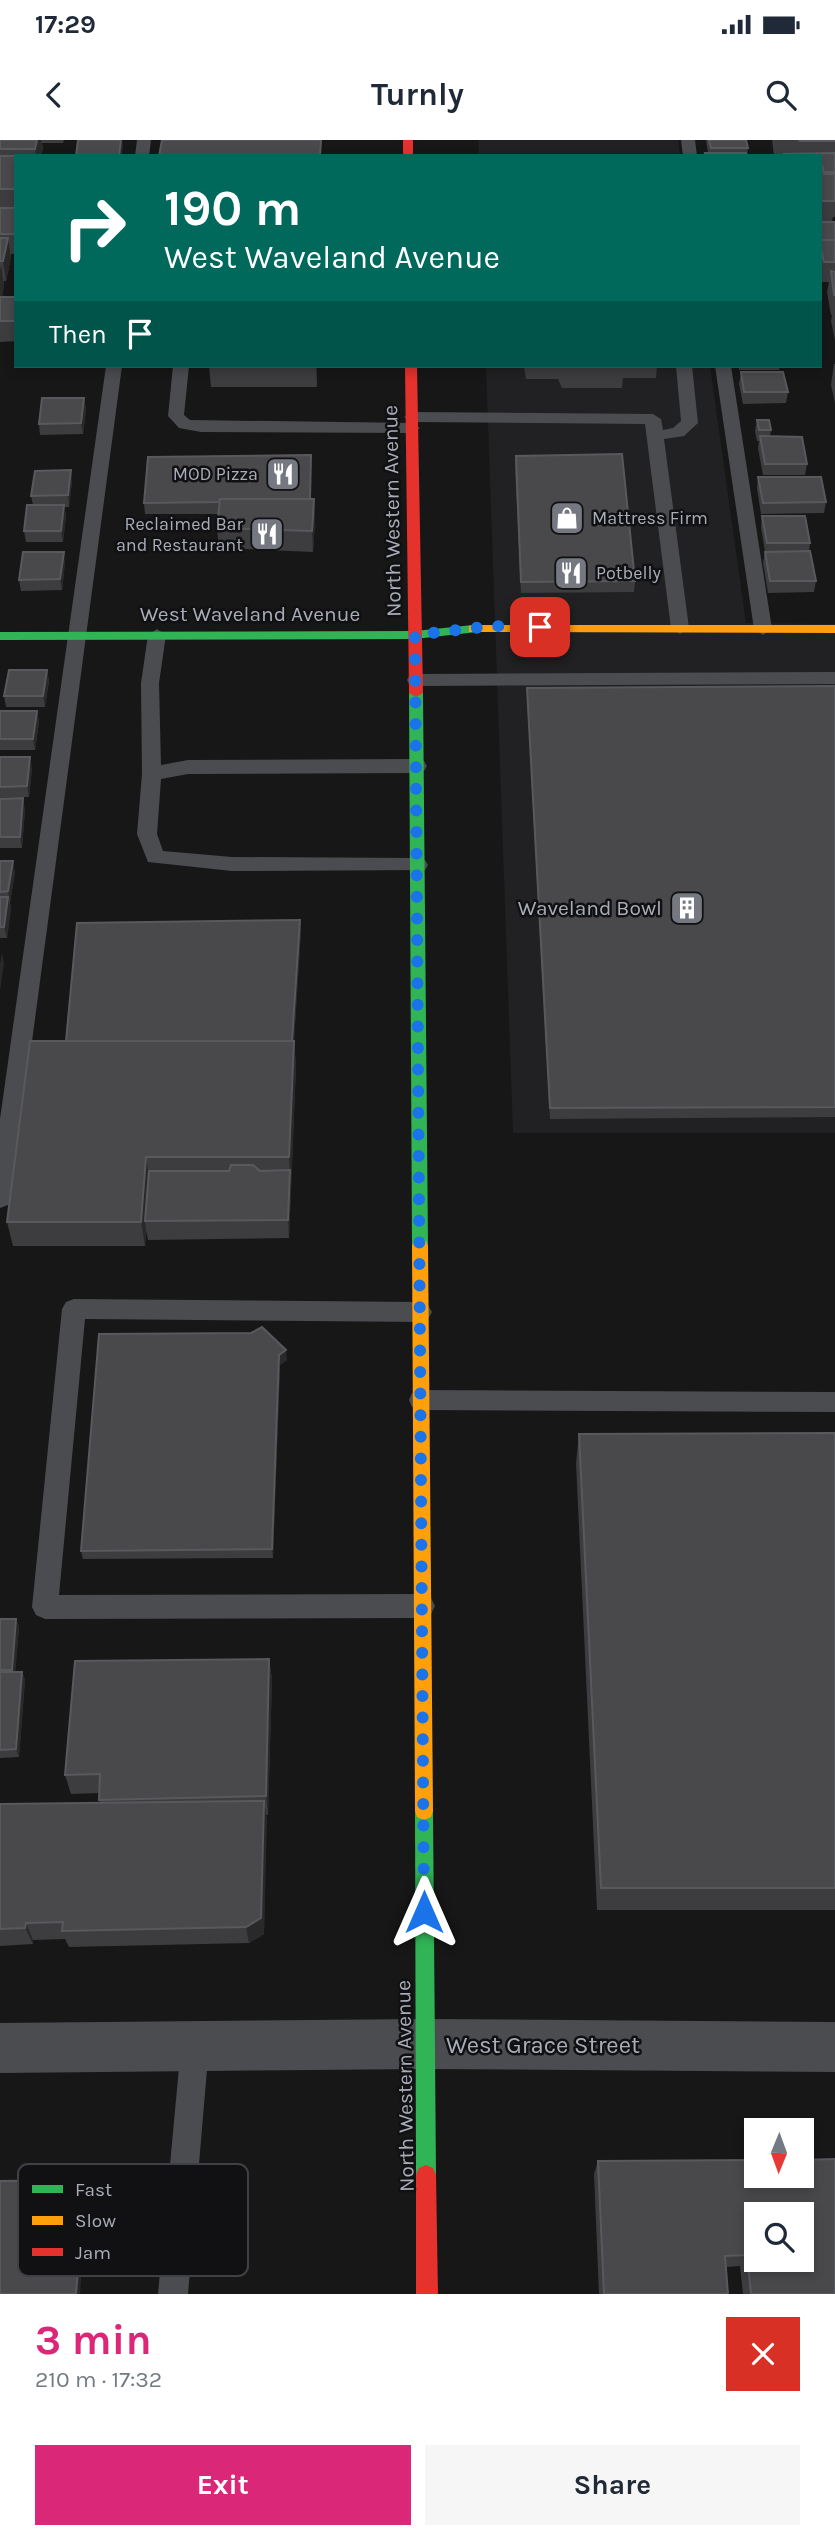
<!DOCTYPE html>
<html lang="en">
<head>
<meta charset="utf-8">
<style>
	body { margin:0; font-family:Karla,sans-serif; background:#f6f6f7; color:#1f2937; height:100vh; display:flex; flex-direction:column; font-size:26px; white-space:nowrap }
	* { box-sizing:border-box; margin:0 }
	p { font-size:23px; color:#747a83 }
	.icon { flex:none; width:38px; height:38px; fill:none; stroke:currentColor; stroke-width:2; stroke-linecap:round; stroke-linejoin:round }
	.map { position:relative; height:2154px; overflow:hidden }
	.drawer { display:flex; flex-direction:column; background:#fff; flex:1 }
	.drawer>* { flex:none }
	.hud { position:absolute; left:14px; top:14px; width:808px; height:214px; border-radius:0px; box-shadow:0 4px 10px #0003; background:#00695c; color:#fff; overflow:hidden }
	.needle { width:46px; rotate:181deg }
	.controls { position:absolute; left:744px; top:1978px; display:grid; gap:14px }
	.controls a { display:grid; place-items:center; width:70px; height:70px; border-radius:0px; background:#fff; box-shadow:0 4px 10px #0003; font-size:35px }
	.pin { position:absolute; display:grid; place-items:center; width:60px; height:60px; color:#fff; margin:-30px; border-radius:14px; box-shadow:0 4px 10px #0006 }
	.me { position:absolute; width:77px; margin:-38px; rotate:0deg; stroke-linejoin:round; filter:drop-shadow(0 0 5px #0008) }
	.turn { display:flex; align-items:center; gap:24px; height:147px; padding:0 35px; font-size:32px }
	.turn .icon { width:91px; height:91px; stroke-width:2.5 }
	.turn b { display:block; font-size:49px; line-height:60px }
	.then { display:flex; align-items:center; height:66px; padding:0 35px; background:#0003; gap:14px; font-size:26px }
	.round { display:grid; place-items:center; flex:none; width:74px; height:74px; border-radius:0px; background:#f6f6f7 }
	.head { display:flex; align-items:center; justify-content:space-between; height:119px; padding:0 35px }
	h1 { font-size:42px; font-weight:700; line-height:52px; color:#db2777 }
	.primary-button { display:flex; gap:14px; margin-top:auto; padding:14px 35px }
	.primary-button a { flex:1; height:80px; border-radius:0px; background:#db2777; color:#fff; font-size:28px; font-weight:700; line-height:80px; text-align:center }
	.primary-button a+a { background:#f6f6f7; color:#1f2937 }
	.status { display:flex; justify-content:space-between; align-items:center; height:49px; padding:0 35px; background:#fff; direction:ltr }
	.status svg { height:19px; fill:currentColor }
	header { display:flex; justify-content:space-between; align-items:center; height:91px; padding:0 35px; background:#fff; font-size:32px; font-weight:700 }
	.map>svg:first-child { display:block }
</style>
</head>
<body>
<div class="status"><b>17:29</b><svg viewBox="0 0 49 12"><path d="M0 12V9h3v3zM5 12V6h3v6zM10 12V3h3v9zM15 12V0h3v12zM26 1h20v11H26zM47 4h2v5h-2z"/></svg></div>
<header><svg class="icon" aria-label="back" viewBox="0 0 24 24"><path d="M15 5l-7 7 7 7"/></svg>Turnly<svg class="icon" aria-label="search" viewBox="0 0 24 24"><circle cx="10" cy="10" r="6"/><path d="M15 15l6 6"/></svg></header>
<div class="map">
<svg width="835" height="2154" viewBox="0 0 835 2154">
	<rect width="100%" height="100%" fill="#171717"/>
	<!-- built -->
	<g fill="#212123">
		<path d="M478,0H678L680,16H479Z"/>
		<path d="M486,226H710L746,483L835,484V993H513Z"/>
	</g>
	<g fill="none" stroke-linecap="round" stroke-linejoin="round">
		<!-- lane -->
		<g fill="#4b4c50" fill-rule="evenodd">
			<path d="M137,0H151L149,16H135Z"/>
			<path d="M681,0H695L697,16H683Z"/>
			<path d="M106,226H122L11,1059L8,1065L0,1068V979Z"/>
			<path d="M173,226H189L184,275L190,280L412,283L420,288L412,293L201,292L179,288L168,276Z"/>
			<path d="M676,226H692L698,283L684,296L664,299L689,488L680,494L671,488L645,284L412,282L404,277L412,272L653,274L661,279L663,290L673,288L681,281Z"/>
			<path d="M715,226H731L772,489L763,495L754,489Z"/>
			<path d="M157,489L166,495L159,543L161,625L188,620L417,619L424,621L427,626L424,631L417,633L188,634L161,639L157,694L163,711L232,717L418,718L425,720L428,725L425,730L232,731L148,722L137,694L142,634L141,543L148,495Z"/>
			<path d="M835,532V544L416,546L409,544L407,540L409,536L416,534Z"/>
			<path d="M74,1159L420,1162L428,1165L432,1172L428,1179L420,1182L85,1179L59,1455L422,1454L431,1458L435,1466L431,1474L422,1478L45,1479L36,1475L32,1467L62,1169L66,1162Z"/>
			<path d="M421,1250L835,1252V1272L421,1270L412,1267L409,1260L412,1253Z"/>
			<path d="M195,1892L205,1896L209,1906L188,2154H158L181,1906L185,1896Z"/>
		</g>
		<!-- street -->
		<path fill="#4b4c50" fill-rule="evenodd" d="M426,1879L835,1882V1932L426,1929L0,1933V1883Z"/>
		<!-- fast -->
		<g fill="#30b455" fill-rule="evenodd">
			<path d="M473,485L477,486V492L415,499L0,500V492L415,491Z"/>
			<path d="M416,549L423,553L428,1106L426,1111H414L412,1106L409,553Z"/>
			<path d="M424,1662L431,1665L433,1671L436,2035L433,2042L426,2045L419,2042L416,2035L415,1671L417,1665Z"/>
		</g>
		<!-- slow -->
		<g fill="#ff9f0a" fill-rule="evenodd">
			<path d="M473,485H835V493L469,492V486Z"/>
			<path d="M420,1100L426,1101L428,1106L433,1671L431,1677L424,1680L417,1677L415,1671L412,1106L414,1101Z"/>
		</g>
		<!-- jam -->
		<g fill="#e5322d" fill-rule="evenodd">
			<rect x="403" y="0" width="10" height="16"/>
			<path d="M405,226H417L423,553L416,557L409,553Z"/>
			<path d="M426,2025L433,2028L436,2035L438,2154H416V2035L419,2028Z"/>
		</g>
	</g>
	<!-- wall -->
	<g fill="#3d3d3f">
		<path d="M0,0H64L63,3H42L43,9L41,16H16V114H11V118L6,141H4V145L2,157H16V201L0,202Z"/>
		<path d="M706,0H746L748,8L747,16H705V13H708Z"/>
		<path d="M772,0H835V77H833L832,81H821V16H774Z"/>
		<path d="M821,82H835V200L831,181L832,175H831L827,152L829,142H821Z"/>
		<path d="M834,224H835V263L831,245Z"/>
		<path d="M209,226H317V247H211Z"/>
		<path d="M524,226H657L656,238H623L622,248H562L558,239H526Z"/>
		<path d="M739,226H780L779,230H739Z"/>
		<path d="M741,232L788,252L786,263L743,264L739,244Z"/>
		<path d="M84,258L86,269L83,294L40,295L39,284Z"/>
		<path d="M757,280L771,290L770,296L807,324L805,335H763L758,308L759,301H757L755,291Z"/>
		<path d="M516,316L635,441L634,452L521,453L515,327Z"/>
		<path d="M311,326V359H314L315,380L313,412L219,408L217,388L218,374H145L144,363Z"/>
		<path d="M758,337L826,362L824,373L761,374L757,348Z"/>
		<path d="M72,341L69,367H64L66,376L63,402H26L24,391L33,365L31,356Z"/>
		<path d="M762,376L810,403L809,411L816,441L814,452L768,453L763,423L765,412L761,387Z"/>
		<path d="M65,423L62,450L21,451L19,440Z"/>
		<path d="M47,530L49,541L45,567H6L4,556Z"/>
		<path d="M835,546V977L550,979L527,559V548Z"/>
		<path d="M0,571H37L39,582L35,610H0Z"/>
		<path d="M0,617L32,628L29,657L0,658Z"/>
		<path d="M0,659L25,669L22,708H0Z"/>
		<path d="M0,721L15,732L10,762L11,768L7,798H0Z"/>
		<path d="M301,790L294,901L296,926L289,1098L148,1100L146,1091L145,1106H13L7,1082L66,901Z"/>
		<path d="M251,1193L287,1220L280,1225L273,1418L83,1419L81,1411Z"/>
		<path d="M835,1293V1770H597L576,1323L579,1294Z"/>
		<path d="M0,1479H16L19,1487L15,1532H22L25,1540L19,1617L0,1618Z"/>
		<path d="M269,1519L272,1539L268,1675H266L264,1794L249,1803L69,1807L65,1799L33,1800V1804L0,1806V1664L100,1663L99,1653L71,1654L65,1635Z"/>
		<path d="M598,2021L835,2154H743L740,2126L726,2127L728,2154H599L594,2034Z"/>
	</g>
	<!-- shaded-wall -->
	<g fill="#29292a">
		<path d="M37,0H41L43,9L41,16H36L35,9Z"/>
		<path d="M121,0H122L123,6L122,16H119Z"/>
		<path d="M8,98L11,118L6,141L3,121Z"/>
		<path d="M1,125L4,145L0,170V131Z"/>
		<path d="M316,226H317V247Z"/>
		<path d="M84,258L86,269L83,294L81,283Z"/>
		<path d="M71,330L72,341L69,367L68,355Z"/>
		<path d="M314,359L315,380L313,412L312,391Z"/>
		<path d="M64,365L66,376L63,402L61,391Z"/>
		<path d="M64,412L65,423L62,450L60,439Z"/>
		<path d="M47,530L49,541L45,567L43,556Z"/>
		<path d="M37,571L39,582L35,610L33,599Z"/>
		<path d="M30,617L32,628L29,657L27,646Z"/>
		<path d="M23,658L25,669L22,708L20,697Z"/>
		<path d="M13,721L15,732L10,762L8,751Z"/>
		<path d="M8,757L11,768L7,798L4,787Z"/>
		<path d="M300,780L301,790L294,901L296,926L289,1098L288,1080L290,1033L289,1017L292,908Z"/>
		<path d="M2,812L4,823L0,851V825Z"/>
		<path d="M146,1017L150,1042L145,1081L146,1091L145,1106L141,1082Z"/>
		<path d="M286,1210L287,1220L280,1225L273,1418L272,1409L279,1215Z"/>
		<path d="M16,1479L19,1487L15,1538L12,1530Z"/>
		<path d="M269,1519L272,1539L268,1675L266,1656Z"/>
		<path d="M22,1532L25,1540L19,1617L16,1609Z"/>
		<path d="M264,1661L267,1679L264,1794L249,1803L246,1787Z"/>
		<path d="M26,1783L33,1800V1804L25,1788Z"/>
		<path d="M85,2040L88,2046L80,2154H76Z"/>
	</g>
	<!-- building -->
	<g fill="#49494c" stroke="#58595d" stroke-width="2" fill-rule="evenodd">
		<path d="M0,0H37L35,9H0Z"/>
		<path d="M78,0H121L119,16H76Z"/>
		<path d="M162,0H321L320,16H159Z"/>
		<path d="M709,0H746L748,8H711Z"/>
		<path d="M799,0H835V1H800Z"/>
		<path d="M705,13H746L747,16H706Z"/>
		<path d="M835,13V32H824L822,25H821V16H785L784,14Z"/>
		<path d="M0,16H53H16V49H0Z"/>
		<path d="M821,25H822L824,34H835V61H821Z"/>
		<rect x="0" y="68" width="16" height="26"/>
		<rect x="821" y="82" width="14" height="18"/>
		<path d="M0,98H8L3,121H0Z"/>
		<path d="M821,100H835V122H824L821,109Z"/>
		<path d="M831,131L835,132V155H834Z"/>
		<rect x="0" y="157" width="16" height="24"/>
		<path d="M209,226H316L209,227Z"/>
		<path d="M741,232H783L788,252H744Z"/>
		<path d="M42,258H84L81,283L39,284Z"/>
		<path d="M757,280H769L771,290H759Z"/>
		<path d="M760,296L802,297L807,324H765Z"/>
		<path d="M622,314L635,441L521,442L516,316Z"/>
		<path d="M311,315L310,359H220L219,362L144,363L148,317Z"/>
		<path d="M71,330L68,355L31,356L35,331Z"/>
		<path d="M758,337H821L826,362L763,363Z"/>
		<path d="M220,359H314L312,391L217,388Z"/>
		<path d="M27,365H64L61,391H24Z"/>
		<path d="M762,376H805L810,403H767Z"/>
		<path d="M810,411L816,441H770L765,412Z"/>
		<path d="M23,412H64L60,439L19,440Z"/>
		<path d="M9,530H47L43,556H4Z"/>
		<path d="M835,546V967L550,968L527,548Z"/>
		<path d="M0,571H37L33,599H0Z"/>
		<path d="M0,617H30L27,646L0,647Z"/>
		<path d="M23,658L20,697H0V659Z"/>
		<path d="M0,721H13L8,751L0,752Z"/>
		<path d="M0,757H8L4,787H0Z"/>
		<path d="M300,780L292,901H66L77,783Z"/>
		<path d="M30,901H294L289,1017H146L141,1082H7Z"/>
		<path d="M231,1025H253L260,1031L290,1030L288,1080L145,1081L149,1031H229Z"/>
		<path d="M262,1187L286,1210L279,1215L272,1409L81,1411L99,1194L251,1193Z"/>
		<path d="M835,1293V1748H601L579,1294Z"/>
		<path d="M0,1479H16L12,1530H0Z"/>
		<path d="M269,1519L266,1656L99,1660L100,1634L65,1635L75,1521Z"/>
		<path d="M0,1532H22L16,1609L0,1610Z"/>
		<path d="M264,1661L261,1778L246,1787L62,1791L63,1782L26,1783L25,1788L0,1789V1664Z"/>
		<path d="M835,2019V2154H751L747,2115L725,2116L728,2154H604L598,2021L756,2020V2035H802V2020ZM756,2074H802V2119H756Z"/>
		<path d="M85,2040L76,2154H0V2041Z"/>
	</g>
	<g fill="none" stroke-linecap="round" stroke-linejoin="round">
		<!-- route -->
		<path stroke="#1a73e8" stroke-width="12" stroke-dasharray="0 21.6" d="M424,1772L415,495L492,486L540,487"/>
	</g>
	<!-- icons -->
	<defs>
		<g id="restaurant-square" transform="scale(1.75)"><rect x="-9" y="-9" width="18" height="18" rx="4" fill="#757880" stroke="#111113"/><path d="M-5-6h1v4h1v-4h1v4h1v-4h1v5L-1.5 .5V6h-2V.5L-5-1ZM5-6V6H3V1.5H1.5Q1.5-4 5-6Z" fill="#fff"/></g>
		<g id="shop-square" transform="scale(1.75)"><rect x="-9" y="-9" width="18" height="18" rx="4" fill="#757880" stroke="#111113"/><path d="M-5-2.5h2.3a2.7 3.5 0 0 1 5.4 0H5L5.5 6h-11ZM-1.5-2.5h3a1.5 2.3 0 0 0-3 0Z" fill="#fff"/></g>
		<g id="building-square" transform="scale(1.75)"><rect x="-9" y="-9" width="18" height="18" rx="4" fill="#757880" stroke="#111113"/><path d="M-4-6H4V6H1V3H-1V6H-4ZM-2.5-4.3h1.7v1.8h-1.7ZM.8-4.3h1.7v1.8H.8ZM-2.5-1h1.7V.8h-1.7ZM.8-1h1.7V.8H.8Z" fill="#fff"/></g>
	</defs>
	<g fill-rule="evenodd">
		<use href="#restaurant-square" x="283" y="334"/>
		<use href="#shop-square" x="567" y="378"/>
		<use href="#restaurant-square" x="267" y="394"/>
		<use href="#restaurant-square" x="571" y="433"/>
		<use href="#building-square" x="687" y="768"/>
	</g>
	<g text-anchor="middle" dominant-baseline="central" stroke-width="5" stroke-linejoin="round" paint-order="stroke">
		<!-- far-poi labels -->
		<g font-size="18" fill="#a8adb8" stroke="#111113" text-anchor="end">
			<text x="258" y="334">MOD Pizza</text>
			<text x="592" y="378" text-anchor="start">Mattress Firm</text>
			<text x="243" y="384">Reclaimed Bar<tspan x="243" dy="21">and Restaurant</tspan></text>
			<text x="596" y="433" text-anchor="start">Potbelly</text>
		</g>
		<!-- street labels -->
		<g font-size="21" fill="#a8adb8" stroke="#111113">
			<text transform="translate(392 371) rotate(-91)">North Western Avenue</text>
			<text x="250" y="474">West Waveland Avenue</text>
			<text transform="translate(405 1946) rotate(-91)">North Western Avenue</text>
		</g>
		<!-- poi labels -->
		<g font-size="21" fill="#a8adb8" stroke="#111113" text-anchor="end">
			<text x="662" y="768">Waveland Bowl</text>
		</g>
		<!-- near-street labels -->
		<g font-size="24" fill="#a8adb8" stroke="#111113">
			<text x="543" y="1905">West Grace Street</text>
		</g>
	</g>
	<!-- legend -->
	<rect x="18" y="2024" width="230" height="112" rx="10" fill="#111113" stroke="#3e4045" stroke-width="2"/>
	<rect x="32" y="2045" width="31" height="8" fill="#30b455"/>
	<rect x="32" y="2076" width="31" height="9" fill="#ff9f0a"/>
	<rect x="32" y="2108" width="31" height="8" fill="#e5322d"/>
	<g font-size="19" fill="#a8adb8">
		<text x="75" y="2056">Fast</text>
		<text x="75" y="2087">Slow</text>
		<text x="75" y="2119">Jam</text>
	</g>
</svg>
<div class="controls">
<a><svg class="needle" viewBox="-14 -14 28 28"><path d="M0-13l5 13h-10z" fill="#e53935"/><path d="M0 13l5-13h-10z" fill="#747a83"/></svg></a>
<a><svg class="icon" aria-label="search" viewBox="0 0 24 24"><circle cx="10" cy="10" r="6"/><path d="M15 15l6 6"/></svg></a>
</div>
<div class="pin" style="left:540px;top:487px;background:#d93025"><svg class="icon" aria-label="arrive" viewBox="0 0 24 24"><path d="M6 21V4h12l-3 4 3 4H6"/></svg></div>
<svg class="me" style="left:424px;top:1772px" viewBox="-20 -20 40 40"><path d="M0-17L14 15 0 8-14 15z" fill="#1a73e8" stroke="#fff" stroke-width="4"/></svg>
<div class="hud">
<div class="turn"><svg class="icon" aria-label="right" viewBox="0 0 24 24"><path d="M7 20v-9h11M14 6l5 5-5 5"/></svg><div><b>190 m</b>West Waveland Avenue</div></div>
<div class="then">Then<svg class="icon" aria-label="arrive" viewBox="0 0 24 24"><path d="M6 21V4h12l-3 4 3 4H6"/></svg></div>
</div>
</div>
<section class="drawer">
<div class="head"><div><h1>3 min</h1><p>210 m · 17:32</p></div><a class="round" style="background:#d93025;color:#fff"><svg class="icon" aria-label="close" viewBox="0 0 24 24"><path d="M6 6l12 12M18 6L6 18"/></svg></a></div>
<div class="primary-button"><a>Exit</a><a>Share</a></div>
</section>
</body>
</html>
